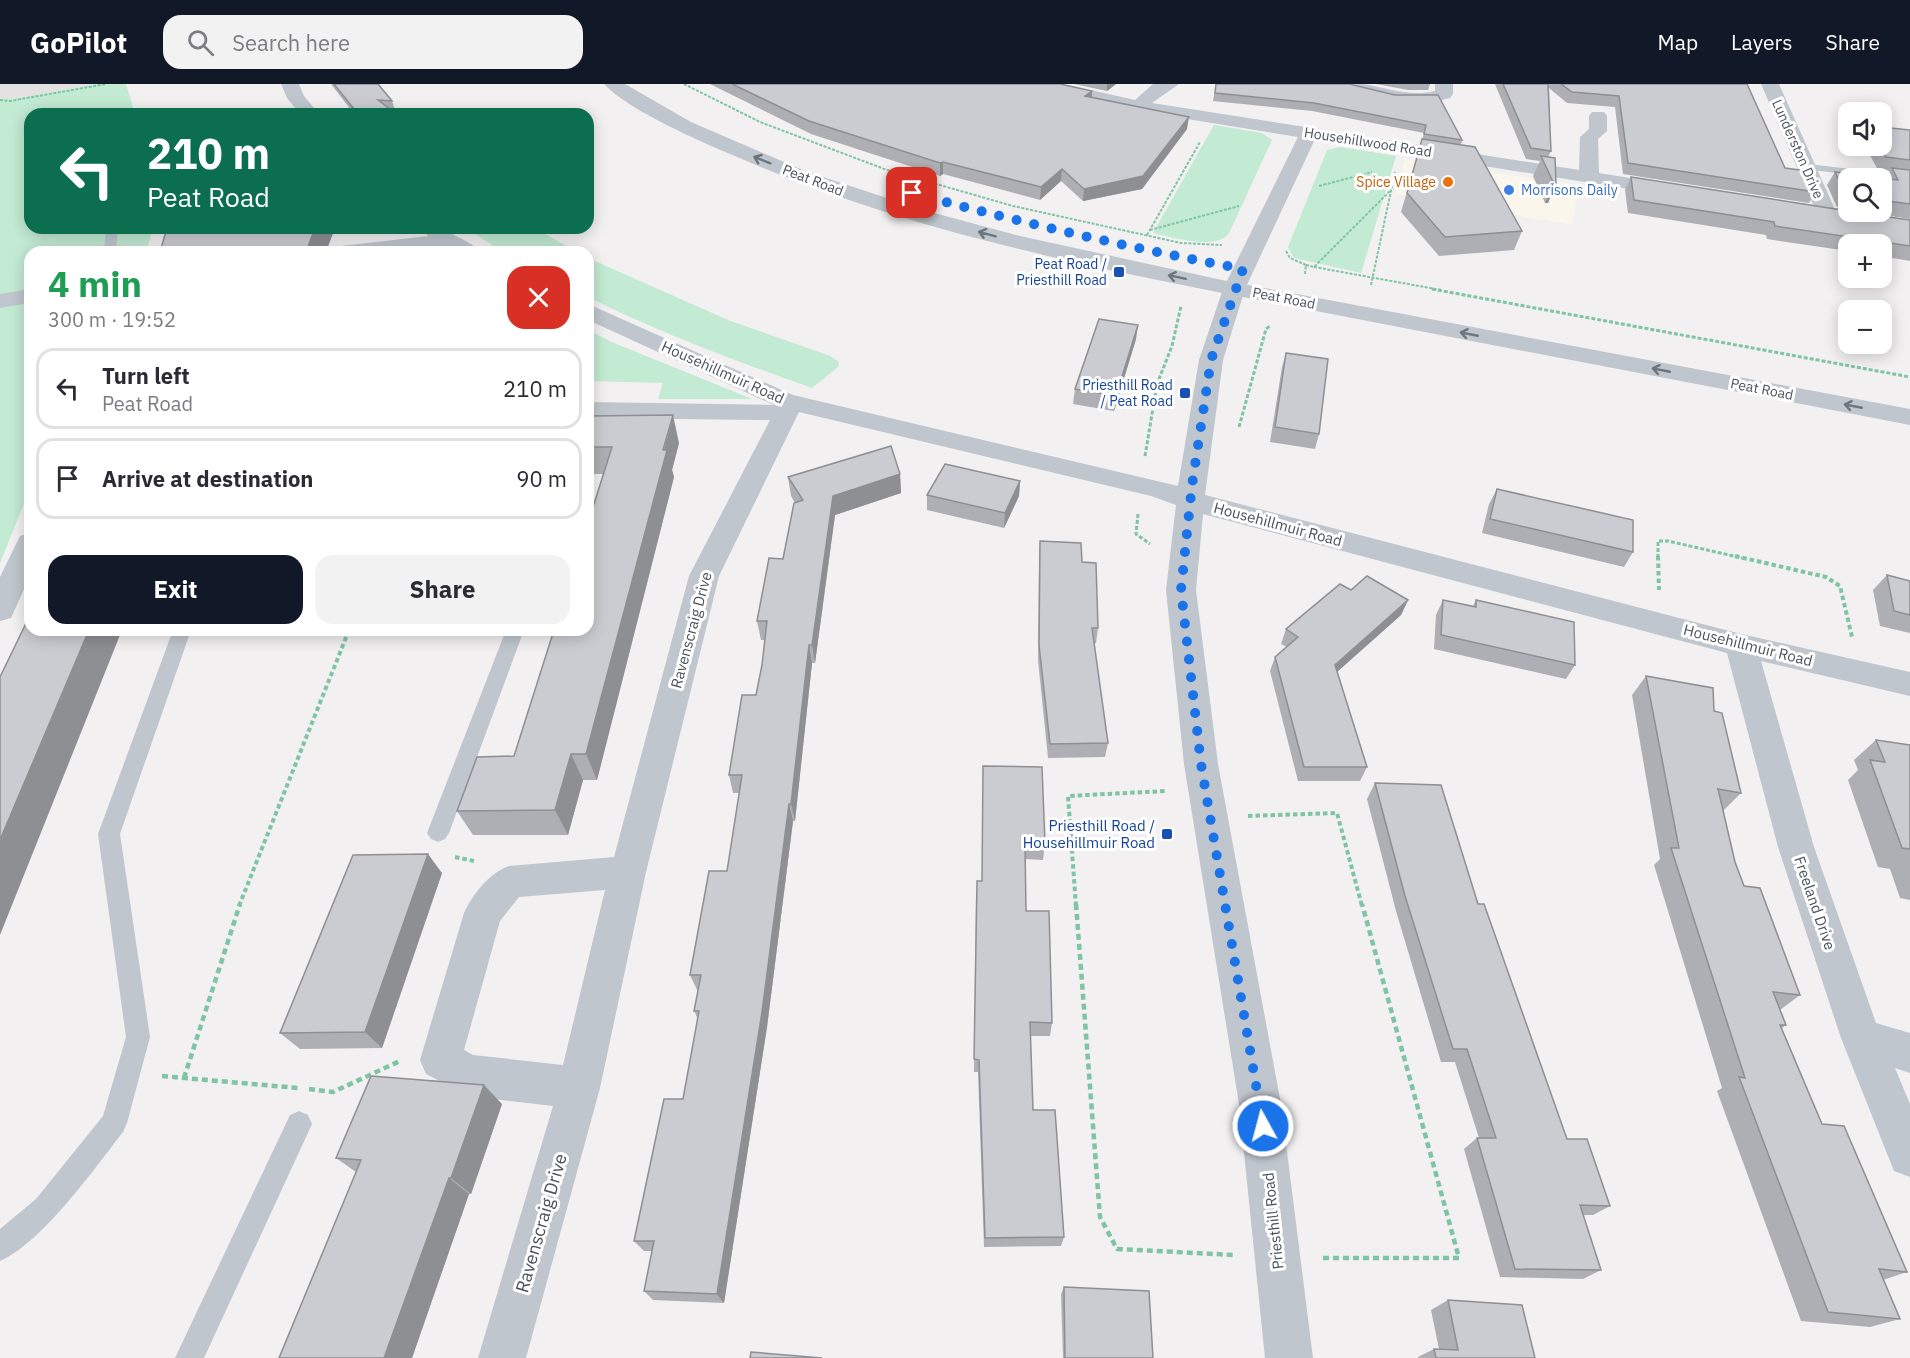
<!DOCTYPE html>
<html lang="en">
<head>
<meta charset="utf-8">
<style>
	body { margin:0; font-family:"IBM Plex Sans",sans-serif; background:#f2f2f3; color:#2b2b33; height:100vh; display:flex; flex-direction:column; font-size:22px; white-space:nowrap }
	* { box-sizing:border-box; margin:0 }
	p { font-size:20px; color:#7c7c81 }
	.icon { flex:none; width:33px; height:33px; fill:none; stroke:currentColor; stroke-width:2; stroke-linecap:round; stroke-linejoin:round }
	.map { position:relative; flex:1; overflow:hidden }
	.side { position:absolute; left:24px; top:162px; width:570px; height:390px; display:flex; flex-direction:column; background:#fff; border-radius:18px; box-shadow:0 3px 15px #0003 }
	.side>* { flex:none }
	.guide { position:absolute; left:24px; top:24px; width:570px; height:126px; border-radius:18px; box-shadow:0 3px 15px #0003; background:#0b6e4f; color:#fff; overflow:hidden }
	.fabs { position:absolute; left:1838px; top:18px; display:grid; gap:12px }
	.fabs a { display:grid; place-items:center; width:54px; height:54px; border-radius:12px; background:#fff; box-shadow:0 3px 15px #0003; font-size:30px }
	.pin { position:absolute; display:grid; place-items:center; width:51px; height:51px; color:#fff; margin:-26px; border-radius:12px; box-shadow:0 3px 9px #0006 }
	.me { position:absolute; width:66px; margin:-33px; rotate:353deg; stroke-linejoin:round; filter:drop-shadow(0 0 4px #0008) }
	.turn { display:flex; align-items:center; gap:21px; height:126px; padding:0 24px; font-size:27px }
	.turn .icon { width:78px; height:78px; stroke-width:2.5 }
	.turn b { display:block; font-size:42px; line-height:51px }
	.round { display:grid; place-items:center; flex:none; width:63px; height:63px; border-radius:18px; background:#f2f2f3 }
	.summary { display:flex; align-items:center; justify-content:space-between; height:102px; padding:0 24px }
	h1 { font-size:36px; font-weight:800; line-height:45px; color:#1e9e55 }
	.cta { display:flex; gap:12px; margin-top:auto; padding:12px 24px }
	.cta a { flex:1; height:69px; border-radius:18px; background:#111827; color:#fff; font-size:24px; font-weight:800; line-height:69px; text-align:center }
	.cta a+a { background:#f2f2f3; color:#2b2b33 }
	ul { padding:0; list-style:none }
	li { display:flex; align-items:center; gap:18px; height:81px; margin:0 12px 9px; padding:0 12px; border:3px solid #e1e1e2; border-radius:18px }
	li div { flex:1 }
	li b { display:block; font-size:22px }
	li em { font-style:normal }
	header { display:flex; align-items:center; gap:36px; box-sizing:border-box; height:84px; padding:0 30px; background:#111827; color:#fff }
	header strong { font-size:28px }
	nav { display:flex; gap:33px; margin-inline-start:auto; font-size:21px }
	.search { width:420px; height:54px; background:#f2f2f3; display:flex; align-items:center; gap:15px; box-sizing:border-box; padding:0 21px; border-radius:18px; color:#7c7c81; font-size:22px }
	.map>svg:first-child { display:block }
</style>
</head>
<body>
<header>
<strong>GoPilot</strong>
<div class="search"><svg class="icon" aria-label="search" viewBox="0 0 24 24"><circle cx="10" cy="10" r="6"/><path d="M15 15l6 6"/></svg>Search here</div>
<nav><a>Map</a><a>Layers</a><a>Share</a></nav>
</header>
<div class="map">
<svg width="1910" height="1274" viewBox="0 0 1910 1274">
	<rect width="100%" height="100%" fill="#f2f0f0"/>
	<!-- commercial -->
	<path fill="#faf6eb" d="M1405,75L1578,101L1573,141L1395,110Z"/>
	<!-- education -->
	<path fill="#e3e1e1" d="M0,0H100L12,15L0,14Z"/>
	<!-- green -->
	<g fill="#c3ead3">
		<path d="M100,0H126L135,30H30V144H153L146,168H30V405L0,479V14L12,15Z"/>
		<path d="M1214,41L1262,49L1272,56L1229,149C1218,167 1171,153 1153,149Z"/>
		<path d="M1341,63L1396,72L1361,189L1294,174L1288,163L1327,66Z"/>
		<path d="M465,144H535L577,168H504Z"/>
		<path d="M588,174L728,236L830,272L839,278L838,283L812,304C736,277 660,249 588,213Z"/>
		<path d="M588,246L614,259L752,315H658L663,299L588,297Z"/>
	</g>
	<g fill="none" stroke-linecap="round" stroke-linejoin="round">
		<!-- path-far3 -->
		<g stroke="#7fc5a4" stroke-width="2" stroke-dasharray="3 1.5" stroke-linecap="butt">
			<path d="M684,0L760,38L887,86"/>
			<path d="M0,16L10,17L106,0"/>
			<path d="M887,86L1013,122L1181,159L1222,161"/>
			<path d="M1319,102L1372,88"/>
			<path d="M1150,146L1239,122"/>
			<path d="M1147,151L1200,58"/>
			<path d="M1286,167L1290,174L1306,181L1305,190"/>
			<path d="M1306,181L1314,183L1391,106"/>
			<path d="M1314,183L1441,206"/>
			<path d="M1371,201L1395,88"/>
		</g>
		<!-- path-far2 -->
		<g stroke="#7fc5a4" stroke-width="3" stroke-dasharray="4 2" stroke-linecap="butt">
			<path d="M1432,205L1910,293"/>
			<path d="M1239,343L1266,245L1270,242"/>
			<path d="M1145,372L1157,300L1172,262L1181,222"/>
			<path d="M1138,430L1136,450L1150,460"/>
			<path d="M1658,474V457H1668L1742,474"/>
		</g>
		<!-- path-far1 -->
		<g stroke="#7fc5a4" stroke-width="4" stroke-dasharray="4.5 3" stroke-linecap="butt">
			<path d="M1658,472L1659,506"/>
			<path d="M1735,472L1826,493L1840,502L1852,553"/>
			<path d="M1248,732L1337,729L1362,822"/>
			<path d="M455,773L474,777"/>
			<path d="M239,822L349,546"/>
			<path d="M1076,822L1068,712L1165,707"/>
		</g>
		<!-- path -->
		<g stroke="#7fc5a4" stroke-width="4.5" stroke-dasharray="6 4" stroke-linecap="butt">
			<path d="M1076,820L1100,1133L1117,1165L1234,1171"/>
			<path d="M162,992L298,1004"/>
			<path d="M184,994L240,820"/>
			<path d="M309,1005L333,1008L400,977"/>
			<path d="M1323,1174H1459L1362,820"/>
		</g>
		<!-- service -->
		<g fill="#bfc6cd" fill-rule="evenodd">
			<path d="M1808,80L1910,92V98L1804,85V81Z"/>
			<path d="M106,144H118L116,168H104Z"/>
			<path d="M173,546H191L120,750L150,953L127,1039L123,1048C94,1085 42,1159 0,1177V1145L36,1115L103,1032L126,953L98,750Z"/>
			<path d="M506,546H524L449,749L445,755L438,758L431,755L427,749Z"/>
			<path d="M299,1027L308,1031L312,1040L204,1274H175L290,1031Z"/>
		</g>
		<!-- minor -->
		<g fill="#bfc6cd" fill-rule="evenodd">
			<path d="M281,0H299L304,12L319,30H300L287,14Z"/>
			<path d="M1032,0H1064L1135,16L1153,0H1179L1152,19L1579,86L1580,53L1589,45V32L1592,28H1604L1607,32V47L1598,55L1599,89L1679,102L1682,106L1679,110L1672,112L1315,55L1245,205L1223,276L1205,411L1741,550L1910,588V612L1761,577L1814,763L1876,939L1910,949V989L1895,984L1910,1020V1093L1894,1087L1841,954L1778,763L1727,569L1203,430L1196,506L1218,680L1281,1020L1313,1274H1265L1239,1020L1184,680L1166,506L1176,421L1151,412L799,328L719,492L646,788L600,1004L526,1274H478L553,1022L469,1012L426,990L420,976L464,829C473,810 489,789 509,782L614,773L689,492L770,336L588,334V318L774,321L588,236V220L793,311L1178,402L1199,276L1223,205L1298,53L1138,27L1035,4ZM605,806L563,981L473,971L464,966L500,837L519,813Z"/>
			<path d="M1334,0C1344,0 1354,0 1364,0C1388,4 1410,13 1435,7V0H1453V10L1450,14C1410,24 1376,14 1337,4Z"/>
			<path d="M1761,0H1779L1837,130L1834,134H1820L1817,130Z"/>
			<path d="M421,144H443C454,153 472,157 480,168H453L442,163L396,168H330L333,163L341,162L428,152Z"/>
			<path d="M30,205V219L0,224V210Z"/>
			<path d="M30,449V492L11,534L0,537V493L20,452Z"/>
		</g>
		<!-- tertiary -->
		<path fill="#bfc6cd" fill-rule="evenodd" d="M604,0H625L691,38L805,87L923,126L1020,152L1222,196L1910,325V341C1714,303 1517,266 1321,228C1123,190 920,153 735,72C701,58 628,26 604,0Z"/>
	</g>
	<!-- wall -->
	<g fill="#aeafb4">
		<path d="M331,0H378L392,17L395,26L390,25L396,30H354Z"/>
		<path d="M710,0H1060L1092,7V14L1187,45L1142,105L1083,117L1061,97L1040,116L943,90L940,92L811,50Z"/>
		<path d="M1074,0H1116L1107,7Z"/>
		<path d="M1216,0H1349L1462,56L1461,61L1522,147L1514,166L1439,172L1401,128L1424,49L1312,27L1213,17Z"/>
		<path d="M1376,0H1430L1428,6H1408Z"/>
		<path d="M1495,0H1747L1785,84L1816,108L1809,119L1623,90L1615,23L1567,19L1549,4L1551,67L1548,73L1556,99L1548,119H1545L1533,92L1540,77L1526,75Z"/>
		<path d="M1910,46V135L1865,128H1881V94H1848V125L1837,123L1827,101L1835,88L1885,94L1890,87L1878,86L1865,62H1881Z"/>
		<path d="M1631,93L1910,136V177L1881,172V160H1848V167L1767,155L1766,151L1628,129L1625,106Z"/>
		<path d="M1136,255L1114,327L1073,320L1075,305Z"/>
		<path d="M1286,269L1319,350L1315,365L1270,358L1282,283Z"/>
		<path d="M588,332L679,359L672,386L674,393L597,696H583L568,751H473L457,727L514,672L603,390H588Z"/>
		<path d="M900,390L901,409L835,431L815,579H812L795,737H793L767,943L724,1219L653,1216L644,1207L652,1167H644L634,1157L683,1015L698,935L694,927L698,906H697L690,891L727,787L739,709H733L729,691L756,611L762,581L765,556H761L757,537L783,475L795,419L791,412L788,393Z"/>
		<path d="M1020,397L1019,412L1004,444L927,426V411Z"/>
		<path d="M1497,405L1633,468L1624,483L1482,449L1489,420Z"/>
		<path d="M1040,457L1082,478L1098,544L1096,559H1094L1108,659L1105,673L1048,674L1038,576L1039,472Z"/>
		<path d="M1887,491L1910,497V549L1880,542L1873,506Z"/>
		<path d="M1351,506L1408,516L1401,531L1337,588L1367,683L1360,697H1298L1270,587L1275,573L1287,563L1281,560L1286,545Z"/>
		<path d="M1443,516L1473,522L1476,516L1575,581L1566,595L1434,565L1436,531Z"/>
		<path d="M1646,592L1714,627L1741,709L1723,727L1735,778L1744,802L1800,911L1780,926L1786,941L1782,944L1822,1040L1907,1188L1883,1196L1900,1235L1870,1243L1801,1237L1717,1007L1722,1004L1654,781L1660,775L1632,611Z"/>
		<path d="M1876,656L1910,661V816L1900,814L1890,785L1878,783L1848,696L1858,686L1854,676Z"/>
		<path d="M983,698L1045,760L1043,776L1025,775L1026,827L1052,939L1050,952H1030L1033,1026L1064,1153L1061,1162L984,1163L978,988H974L976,812L982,797Z"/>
		<path d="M1375,699L1478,820L1567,1055L1610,1122L1593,1131H1583L1601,1186L1583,1195L1500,1193L1464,1065L1477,1054H1479L1455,978H1441L1396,827L1367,715Z"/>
		<path d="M442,789L382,964L300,965L280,949Z"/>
		<path d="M502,1020L471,1110H469L412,1274H279L356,1088L336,1074Z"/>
		<path d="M1064,1203L1153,1274H1063L1061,1210Z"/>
		<path d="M1448,1216L1535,1274H1418V1273L1434,1265H1439L1431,1226Z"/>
	</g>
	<!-- shaded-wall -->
	<g fill="#8d8f92">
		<path d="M1107,0H1116L1107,7Z"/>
		<path d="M1092,7L1091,19L1085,12Z"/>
		<path d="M1189,33L1187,45L1142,105L1083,117L1084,105Z"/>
		<path d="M943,78V90L940,92V79Z"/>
		<path d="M1062,85L1061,97L1040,116L1041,103Z"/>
		<path d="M1556,99L1548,119H1545L1554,100Z"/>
		<path d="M315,144H335L326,168H306Z"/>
		<path d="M1138,241L1136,255L1114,327L1116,312Z"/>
		<path d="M673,331L679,359L672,386L674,393L597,696L586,670Z"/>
		<path d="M900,390L901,409L835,431L815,579L812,561L833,412Z"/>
		<path d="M1020,397L1019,412L1004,444L1005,429Z"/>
		<path d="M1408,516L1401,531L1329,595L1335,581Z"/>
		<path d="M89,546H122L0,851V756Z"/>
		<path d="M809,561L812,579L795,737L791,720Z"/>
		<path d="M571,670L583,696L568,751L555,726Z"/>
		<path d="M789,720L793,737L767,943L724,1219L717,1210Z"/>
		<path d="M428,770L442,789L382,964L365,948Z"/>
		<path d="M484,1001L502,1020L471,1110L451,1094Z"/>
		<path d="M449,1094L469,1110L412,1274H384Z"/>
	</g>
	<!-- building -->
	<g fill="#caccd1" stroke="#8d8f92" stroke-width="1.5">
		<path d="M334,0H378L392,17L378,16L396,30H358Z"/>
		<path d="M732,0H1060L1092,7L1085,12L1189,33L1143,92L1084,105L1062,85L1041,103L943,78L940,79L809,37Z"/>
		<path d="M1216,0H1349L1395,11H1438L1462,56L1424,50L1426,41L1314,19L1215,9Z"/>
		<path d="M1503,0H1548L1551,67L1531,64Z"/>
		<path d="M1561,0H1747L1785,84L1807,87L1816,108L1628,79L1619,12L1572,8Z"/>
		<path d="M1881,43L1910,46V76L1886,73L1880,62H1881Z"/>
		<path d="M1422,55L1475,63L1522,147L1445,153L1407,109Z"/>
		<path d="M1541,72L1555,74L1556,99L1554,100Z"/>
		<path d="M1892,84L1910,86V120L1881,116V94H1848V111L1845,110L1835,88L1898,96Z"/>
		<path d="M1631,93L1848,127V128H1854L1910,136V162L1775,142L1774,138L1634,116Z"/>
		<path d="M167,144H315L306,168H160Z"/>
		<path d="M1099,235L1138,241L1116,312L1075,305Z"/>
		<path d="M1286,269L1328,275L1319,350L1275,343Z"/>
		<path d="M673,331L663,366H667L586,670H571L555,726L457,727L477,673L514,672L554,546H588V439L612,363H588V332Z"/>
		<path d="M891,362L900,390L833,412L812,561H809L791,720H789L762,928L717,1210L644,1207L654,1157H634L664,1015H683L699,927H694L701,891H690L709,787H727L742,691H729L742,611H756L762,581L767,537H757L769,474L783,475L794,419L803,416L788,393Z"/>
		<path d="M945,380L1020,397L1005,429L927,411Z"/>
		<path d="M1497,405L1633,436V468L1490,435Z"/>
		<path d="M1040,457L1081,459L1082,478L1096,479L1098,544H1092L1108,659L1050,660L1039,561Z"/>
		<path d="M1887,491L1910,497V531L1894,527Z"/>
		<path d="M1367,492L1408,516L1335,581L1367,683H1304L1275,573L1298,553L1286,545L1340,500L1351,506Z"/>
		<path d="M1443,516L1476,523V516L1574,538L1575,581L1441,551Z"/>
		<path d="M30,531V546H89L0,756V593Z"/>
		<path d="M1646,592L1713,604L1714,627L1722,629L1741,709L1718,705L1735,778L1744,802L1760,804L1800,911L1773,908L1786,941H1780L1822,1040L1844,1042L1907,1188L1879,1185L1900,1235L1828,1228L1739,993L1745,994L1671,764H1679Z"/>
		<path d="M1876,656L1910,661V765L1902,764L1870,676L1885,678Z"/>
		<path d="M983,682L1042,683L1045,760H1025L1026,827H1049L1052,939L1030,938L1033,1026H1055L1064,1153L985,1154L979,976L974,975L977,797H982Z"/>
		<path d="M1375,699L1441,701L1478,820H1484L1567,1055H1587L1610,1122L1580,1121L1601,1186L1515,1185L1477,1054H1496L1467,965H1453L1405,812Z"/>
		<path d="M428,770L365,948L280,949L353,771Z"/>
		<path d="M371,992L484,1001L451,1094H449L384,1274H279L361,1076L336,1074Z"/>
		<path d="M1064,1203L1149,1207L1153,1274H1065Z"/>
		<path d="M1448,1216L1522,1221L1535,1274H1436L1434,1265L1458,1266Z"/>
		<path d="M751,1268L822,1274H750Z"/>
	</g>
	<!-- one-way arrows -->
	<defs><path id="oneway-shaft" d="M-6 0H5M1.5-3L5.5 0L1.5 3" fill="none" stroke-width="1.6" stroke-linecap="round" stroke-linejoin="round" transform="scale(1.5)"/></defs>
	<g stroke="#6c757d">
		<use href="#oneway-shaft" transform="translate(762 76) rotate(-158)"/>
		<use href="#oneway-shaft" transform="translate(987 150) rotate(-165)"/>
		<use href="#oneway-shaft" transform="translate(1177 193) rotate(-168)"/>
		<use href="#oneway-shaft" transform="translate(1469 250) rotate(-169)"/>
		<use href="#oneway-shaft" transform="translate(1661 286) rotate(-169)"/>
		<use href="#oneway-shaft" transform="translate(1853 322) rotate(-169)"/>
	</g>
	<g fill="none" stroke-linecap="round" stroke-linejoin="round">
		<!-- route -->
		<path stroke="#1a73e8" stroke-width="10" stroke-dasharray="0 18" d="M912,109C1022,139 1131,164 1243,185L1211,276L1192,401L1181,506L1201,680L1263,1042"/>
	</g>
	<!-- markers -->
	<circle fill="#e8710a" stroke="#fff" stroke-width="2" cx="1448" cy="98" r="6"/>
	<circle fill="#3f7fe0" stroke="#fff" stroke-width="2" cx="1509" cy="106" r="6"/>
	<g fill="#1a4fb4" stroke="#fff" stroke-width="2">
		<rect x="1113" y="182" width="12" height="12" rx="3"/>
		<rect x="1179" y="303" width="12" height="12" rx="3"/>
		<rect x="1161" y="744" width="12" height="12" rx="3"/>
	</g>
	<g text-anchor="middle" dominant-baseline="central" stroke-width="6" stroke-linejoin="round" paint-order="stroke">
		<!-- far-street labels -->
		<g font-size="14" fill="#49525b" stroke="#fff">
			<text transform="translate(1368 58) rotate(9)">Househillwood Road</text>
			<text transform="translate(1798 65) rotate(66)">Lunderston Drive</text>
			<text transform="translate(813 96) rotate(21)">Peat Road</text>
			<text transform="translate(1284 214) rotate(11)">Peat Road</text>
			<text transform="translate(1762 305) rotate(11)">Peat Road</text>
		</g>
		<!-- far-food labels -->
		<g font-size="14" fill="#c56008" stroke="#fff" text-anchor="end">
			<text x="1436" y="98">Spice Village</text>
		</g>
		<!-- far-shop labels -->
		<g font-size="14" fill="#366cbe" stroke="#fff" text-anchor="start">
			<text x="1521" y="106">Morrisons Daily</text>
		</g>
		<!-- far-transit labels -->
		<g font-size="14" fill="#164399" stroke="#fff" text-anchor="end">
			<text x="1107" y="180">Peat Road /<tspan x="1107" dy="16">Priesthill Road</tspan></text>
			<text x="1173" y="301">Priesthill Road<tspan x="1173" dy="16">/ Peat Road</tspan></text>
		</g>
		<!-- street labels -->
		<g font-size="15" fill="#49525b" stroke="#fff">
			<text transform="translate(723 288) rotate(24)">Househillmuir Road</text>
			<text transform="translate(1278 440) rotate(15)">Househillmuir Road</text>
			<text transform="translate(691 546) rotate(-75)">Ravenscraig Drive</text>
			<text transform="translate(1748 561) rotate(14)">Househillmuir Road</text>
			<text transform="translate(1815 819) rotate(71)">Freeland Drive</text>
			<text transform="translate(1273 1137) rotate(-96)">Priesthill Road</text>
		</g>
		<!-- transit labels -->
		<g font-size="15" fill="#164399" stroke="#fff" text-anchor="end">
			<text x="1155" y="741">Priesthill Road /<tspan x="1155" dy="17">Househillmuir Road</tspan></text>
		</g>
		<!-- near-street labels -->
		<g font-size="18" fill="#49525b" stroke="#fff">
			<text transform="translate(541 1139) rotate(-74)">Ravenscraig Drive</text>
		</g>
	</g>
</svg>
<div class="fabs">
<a><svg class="icon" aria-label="sound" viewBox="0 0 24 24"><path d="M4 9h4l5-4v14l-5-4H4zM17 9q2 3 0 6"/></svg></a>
<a><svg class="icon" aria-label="search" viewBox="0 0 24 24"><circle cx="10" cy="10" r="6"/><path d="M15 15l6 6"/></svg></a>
<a>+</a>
<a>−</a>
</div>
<div class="pin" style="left:912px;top:109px;background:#d93025"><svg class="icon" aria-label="arrive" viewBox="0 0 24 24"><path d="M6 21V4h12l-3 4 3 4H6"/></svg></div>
<svg class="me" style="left:1263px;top:1042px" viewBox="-20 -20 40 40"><circle r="17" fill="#1a73e8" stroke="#fff" stroke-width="3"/><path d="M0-11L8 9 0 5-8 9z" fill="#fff"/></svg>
<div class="guide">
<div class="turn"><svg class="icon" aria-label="left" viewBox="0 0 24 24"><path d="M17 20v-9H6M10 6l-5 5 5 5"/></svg><div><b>210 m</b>Peat Road</div></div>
</div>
<section class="side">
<div class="summary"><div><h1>4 min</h1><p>300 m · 19:52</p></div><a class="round" style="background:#d93025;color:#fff"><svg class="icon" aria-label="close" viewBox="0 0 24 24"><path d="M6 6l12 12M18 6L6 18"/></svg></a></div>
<ul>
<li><svg class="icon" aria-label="left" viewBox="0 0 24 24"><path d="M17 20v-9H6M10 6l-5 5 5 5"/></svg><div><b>Turn left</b><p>Peat Road</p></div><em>210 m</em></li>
<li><svg class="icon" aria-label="arrive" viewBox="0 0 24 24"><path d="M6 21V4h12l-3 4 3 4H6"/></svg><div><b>Arrive at destination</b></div><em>90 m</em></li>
</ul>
<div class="cta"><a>Exit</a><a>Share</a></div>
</section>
</div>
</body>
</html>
